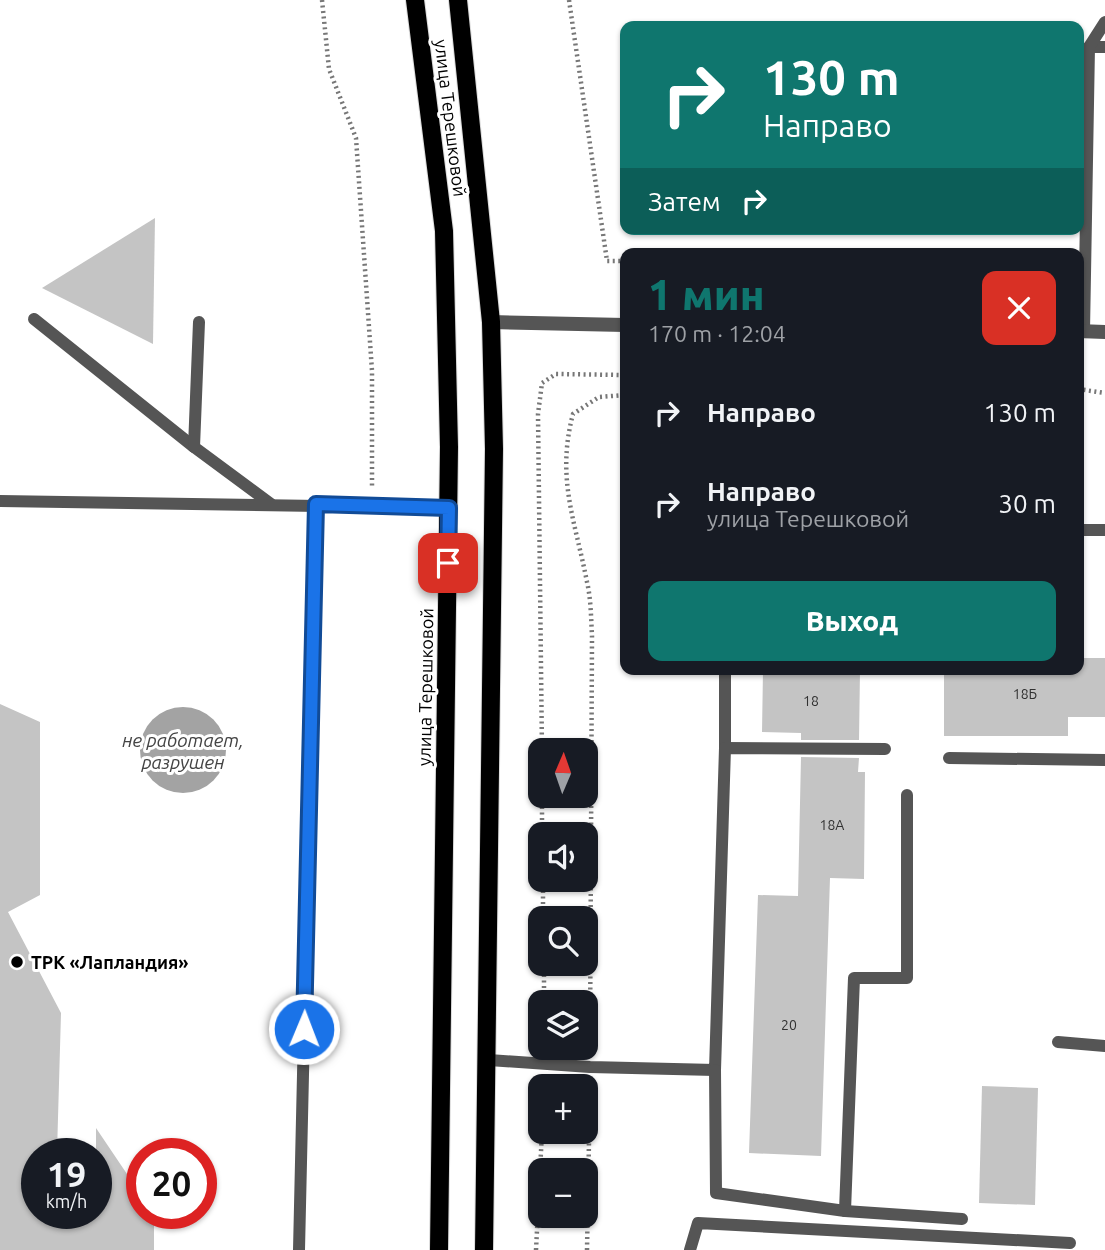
<!DOCTYPE html>
<html lang="ru">
<head>
<meta charset="utf-8">
<style>
	body { margin:0; font-family:Ubuntu,sans-serif; background:#20242c; color:#f1f3f6; height:100vh; display:flex; flex-direction:column; font-size:26px; white-space:nowrap }
	* { box-sizing:border-box; margin:0 }
	p { font-size:23px; color:#9ea1a6 }
	.icon { flex:none; width:38px; height:38px; fill:none; stroke:currentColor; stroke-width:2; stroke-linecap:round; stroke-linejoin:round }
	.map { position:relative; flex:1; overflow:hidden }
	.side { position:absolute; left:620px; top:248px; width:464px; height:427px; display:flex; flex-direction:column; background:#171b24; border-radius:14px; box-shadow:0 2px 5px #0004 }
	.side>* { flex:none }
	.banner { position:absolute; left:620px; top:21px; width:464px; height:214px; border-radius:14px; box-shadow:0 2px 5px #0004; background:#0f766e; color:#fff; overflow:hidden }
	.needle { width:46px; rotate:2deg }
	.controls { position:absolute; left:528px; top:738px; display:grid; gap:14px }
	.controls a { display:grid; place-items:center; width:70px; height:70px; border-radius:14px; background:#171b24; box-shadow:0 2px 5px #0004; font-size:35px }
	.speed { position:absolute; left:21px; top:1138px; display:flex; gap:14px; font-size:35px; font-weight:700; text-align:center }
	.speed>* { display:grid; place-content:center; width:91px; height:91px; border-radius:50%; background:#171b24; box-shadow:0 2px 5px #0004; line-height:1 }
	.speed small { font-size:18px; font-weight:400 }
	.speed .limit { border:10px solid #d22; background:#fff; color:#111 }
	.pin { position:absolute; display:grid; place-items:center; width:60px; height:60px; color:#fff; margin:-30px; border-radius:14px; box-shadow:0 4px 10px #0006 }
	.me { position:absolute; width:77px; margin:-38px; rotate:1deg; stroke-linejoin:round; filter:drop-shadow(0 0 5px #0008) }
	.turn { display:flex; align-items:center; gap:24px; height:147px; padding:0 28px; font-size:32px }
	.turn .icon { width:91px; height:91px; stroke-width:2.5 }
	.turn b { display:block; font-size:49px; line-height:60px }
	.then { display:flex; align-items:center; height:66px; padding:0 28px; background:#0003; gap:14px; font-size:26px }
	.round { display:grid; place-items:center; flex:none; width:74px; height:74px; border-radius:14px; background:#20242c }
	.headline { display:flex; align-items:center; justify-content:space-between; height:119px; padding:0 28px }
	h1 { font-size:42px; font-weight:800; line-height:52px; color:#0f766e }
	.button { display:flex; gap:14px; margin-top:auto; padding:14px 28px }
	.button a { flex:1; height:80px; border-radius:14px; background:#0f766e; color:#fff; font-size:28px; font-weight:800; line-height:80px; text-align:center }
	ul { padding:0; list-style:none }
	li { display:flex; align-items:center; gap:21px; height:91px; padding:0 28px }
	li div { flex:1 }
	li b { display:block; font-size:26px }
	li em { font-style:normal }
	.map>svg:first-child { display:block }
</style>
</head>
<body>
<div class="map">
<svg width="1105" height="1250" viewBox="0 0 1105 1250">
	<rect width="100%" height="100%" fill="#fff"/>
	<!-- water -->
	<circle fill="#a3a3a3" cx="183" cy="750" r="43"/>
	<!-- building -->
	<g fill="#c4c4c4">
		<path d="M155,218L153,344L42,288Z"/>
		<path d="M1078,658H1105V717H1068V736H944V670H1078Z"/>
		<path d="M763,670H860L859,740H801V733L762,732Z"/>
		<path d="M0,704L40,722V895L8,912L61,1013L57,1153H37V1213H96V1128L127,1174L142,1175V1213H154V1250H0Z"/>
		<path d="M801,757L859,758L858,772H865L864,879L830,878L821,1156L749,1153L758,895L798,896Z"/>
		<path d="M982,1086L1038,1088L1035,1205L979,1203Z"/>
	</g>
	<g fill="none" stroke-linecap="round" stroke-linejoin="round">
		<!-- primary casing -->
		<g stroke="#dbdbdb" stroke-width="20">
			<g id="primary">
				<path d="M415,0L444,231L449,447L439,1250"/>
				<path d="M458,0L491,322L494,449L484,1250"/>
			</g>
		</g>
		<!-- path -->
		<g stroke="#777" stroke-width="4.5" stroke-dasharray="2 3.5" stroke-linecap="butt">
			<path d="M322,0L329,69L356,138L372,371V487"/>
			<path d="M569,0L607,261H625"/>
			<path d="M1078,389L1105,393"/>
			<path d="M542,751L538,414L542,383L556,374L625,375"/>
			<path d="M542,796V835"/>
			<path d="M543,880V919"/>
			<path d="M544,964V1003"/>
			<path d="M590,1050L592,636C591,618 591,599 587,582C575,520 556,478 573,414L599,397L625,395"/>
			<path d="M536,1250L542,1132"/>
			<path d="M587,1250L590,1086"/>
		</g>
		<!-- lane -->
		<g stroke="#555" stroke-width="12">
			<path d="M1089,47H1105"/>
			<path d="M34,319L194,447"/>
			<path d="M199,322L194,447L271,504"/>
			<path d="M1084,331L1089,47L1105,22"/>
			<path d="M0,501L449,508"/>
			<path d="M1078,530H1105"/>
			<path d="M725,670V748"/>
			<path d="M949,758L1105,760"/>
			<path d="M1058,1042L1105,1046"/>
			<path d="M489,1060L590,1067L715,1070L725,748L885,749"/>
			<path d="M715,1070L716,1193L845,1211L962,1219"/>
			<path d="M845,1211L854,978H907V795"/>
			<path d="M299,1250L316,504"/>
			<path d="M690,1250L698,1223L1070,1243"/>
		</g>
		<!-- street -->
		<g stroke="#555" stroke-width="14">
			<path d="M491,322L625,325"/>
			<path d="M1078,331L1105,332"/>
		</g>
		<!-- primary -->
		<use href="#primary" stroke="#000" stroke-width="18"/>
	</g>
	<g fill="none" stroke-linecap="round" stroke-linejoin="round">
		<!-- route casing -->
		<g stroke="#114b97" stroke-width="18">
			<path id="route" d="M304,1029L316,504L449,508L448,563"/>
		</g>
		<!-- route -->
		<use href="#route" stroke="#1a73e8" stroke-width="12"/>
	</g>
	<!-- markers -->
	<circle fill="#000" stroke="#fff" stroke-width="2.5" cx="17" cy="962" r="7"/>
	<g text-anchor="middle" dominant-baseline="central" stroke-width="6" stroke-linejoin="round" paint-order="stroke">
		<!-- number labels -->
		<g font-size="14" fill="#313131">
			<text x="1025" y="694">18Б</text>
			<text x="811" y="701">18</text>
			<text x="832" y="825">18А</text>
			<text x="789" y="1025">20</text>
		</g>
		<!-- street labels -->
		<g font-size="18" fill="#000" stroke="#fff">
			<text transform="translate(451 118) rotate(83)">улица Терешковой</text>
			<text transform="translate(425 687) rotate(-89)">улица Терешковой</text>
		</g>
		<!-- poi labels -->
		<g font-size="18" font-weight="bold" fill="#000" stroke="#fff" text-anchor="start">
			<text x="31" y="962">ТРК «Лапландия»</text>
		</g>
		<!-- water labels -->
		<g font-size="19" font-style="italic" fill="#444" stroke="#fff">
			<text x="183" y="740">не работает,<tspan x="183" dy="22">разрушен</tspan></text>
		</g>
	</g>
</svg>
<div class="controls">
<a><svg class="needle" viewBox="-14 -14 28 28"><path d="M0-13l5 13h-10z" fill="#e53935"/><path d="M0 13l5-13h-10z" fill="#9ea1a6"/></svg></a>
<a><svg class="icon" aria-label="sound" viewBox="0 0 24 24"><path d="M4 9h4l5-4v14l-5-4H4zM17 9q2 3 0 6"/></svg></a>
<a><svg class="icon" aria-label="search" viewBox="0 0 24 24"><circle cx="10" cy="10" r="6"/><path d="M15 15l6 6"/></svg></a>
<a><svg class="icon" aria-label="layers" viewBox="0 0 24 24"><path d="M12 4l9 5-9 5-9-5zM3 14l9 5 9-5"/></svg></a>
<a>+</a>
<a>−</a>
</div>
<div class="speed"><div>19<small>km/h</small></div><div class="limit">20</div></div>
<div class="pin" style="left:448px;top:563px;background:#d93025"><svg class="icon" aria-label="arrive" viewBox="0 0 24 24"><path d="M6 21V4h12l-3 4 3 4H6"/></svg></div>
<svg class="me" style="left:304px;top:1029px" viewBox="-20 -20 40 40"><circle r="17" fill="#1a73e8" stroke="#fff" stroke-width="3"/><path d="M0-11L8 9 0 5-8 9z" fill="#fff"/></svg>
<div class="banner">
<div class="turn"><svg class="icon" aria-label="right" viewBox="0 0 24 24"><path d="M7 20v-9h11M14 6l5 5-5 5"/></svg><div><b>130 m</b>Направо</div></div>
<div class="then">Затем<svg class="icon" aria-label="right" viewBox="0 0 24 24"><path d="M7 20v-9h11M14 6l5 5-5 5"/></svg></div>
</div>
<section class="side">
<div class="headline"><div><h1>1 мин</h1><p>170 m · 12:04</p></div><a class="round" style="background:#d93025;color:#fff"><svg class="icon" aria-label="close" viewBox="0 0 24 24"><path d="M6 6l12 12M18 6L6 18"/></svg></a></div>
<ul>
<li><svg class="icon" aria-label="right" viewBox="0 0 24 24"><path d="M7 20v-9h11M14 6l5 5-5 5"/></svg><div><b>Направо</b></div><em>130 m</em></li>
<li><svg class="icon" aria-label="right" viewBox="0 0 24 24"><path d="M7 20v-9h11M14 6l5 5-5 5"/></svg><div><b>Направо</b><p>улица Терешковой</p></div><em>30 m</em></li>
</ul>
<div class="button"><a>Выход</a></div>
</section>
</div>
</body>
</html>
